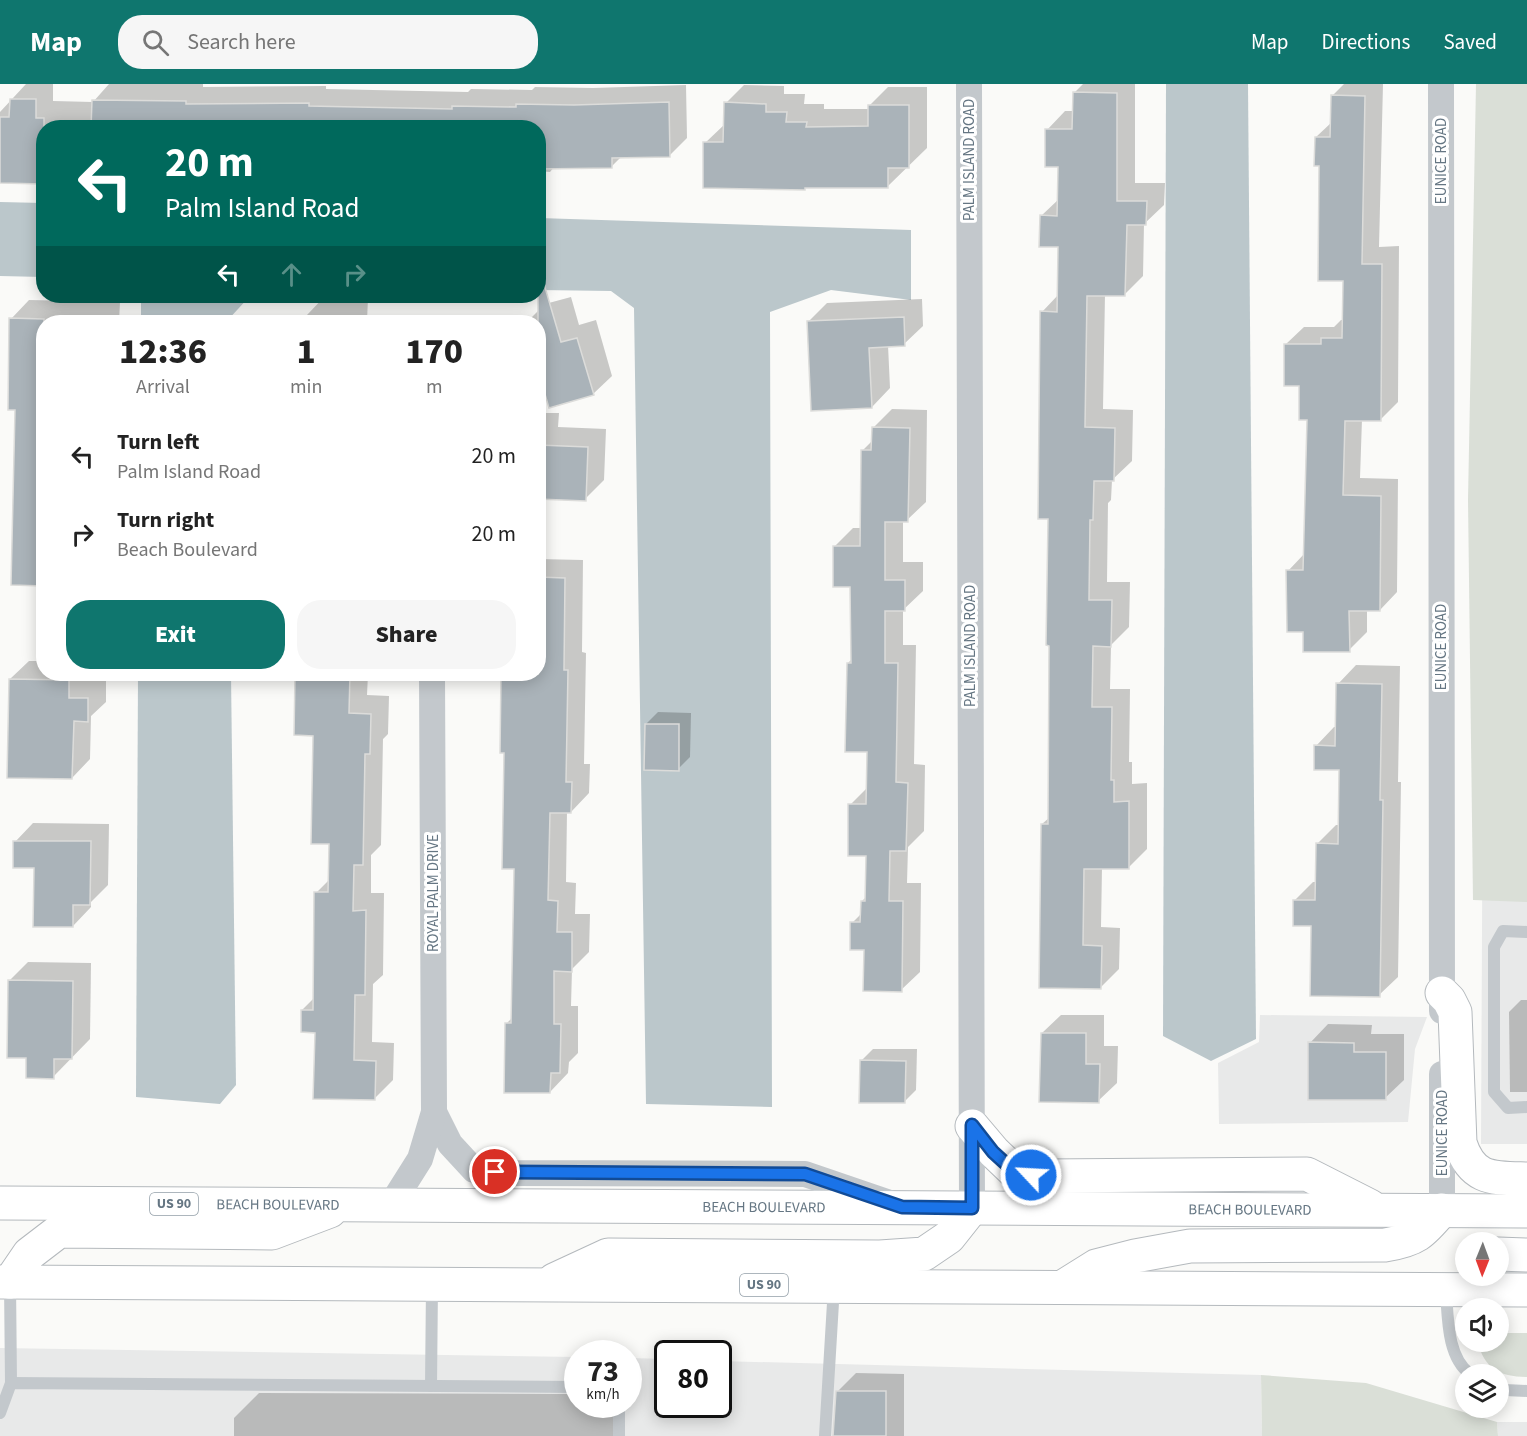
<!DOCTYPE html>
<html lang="en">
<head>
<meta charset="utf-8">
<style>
	body { margin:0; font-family:"Source Sans 3",sans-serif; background:#f6f6f6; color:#222; height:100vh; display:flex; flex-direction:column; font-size:22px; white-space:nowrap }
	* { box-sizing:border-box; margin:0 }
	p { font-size:20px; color:#767676 }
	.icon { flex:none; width:33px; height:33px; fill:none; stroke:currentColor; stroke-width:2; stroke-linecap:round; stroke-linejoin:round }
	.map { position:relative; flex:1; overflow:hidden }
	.side { position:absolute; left:36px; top:231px; width:510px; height:366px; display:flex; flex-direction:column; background:#fff; border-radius:24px; box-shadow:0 3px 15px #0003 }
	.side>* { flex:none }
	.banner { position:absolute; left:36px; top:36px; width:510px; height:183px; border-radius:24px; box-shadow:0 3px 15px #0003; background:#00695c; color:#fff; overflow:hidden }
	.needle { width:39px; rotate:181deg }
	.tools { position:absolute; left:1455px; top:1148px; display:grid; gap:12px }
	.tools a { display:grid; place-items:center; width:54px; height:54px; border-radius:50%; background:#fff; box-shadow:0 3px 15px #0003; font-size:30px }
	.speed { position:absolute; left:564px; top:1256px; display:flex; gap:12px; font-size:30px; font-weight:700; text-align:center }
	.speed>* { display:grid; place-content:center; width:78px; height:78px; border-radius:50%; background:#fff; box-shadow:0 3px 15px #0003; line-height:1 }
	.speed small { font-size:15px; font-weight:400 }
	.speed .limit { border:3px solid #111; border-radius:9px; background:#fff; color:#111 }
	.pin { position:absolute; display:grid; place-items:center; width:51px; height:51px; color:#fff; margin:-26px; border:3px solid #fff; border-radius:50%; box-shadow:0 2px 6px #0007 }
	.me { position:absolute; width:66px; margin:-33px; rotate:295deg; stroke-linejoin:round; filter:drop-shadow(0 0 4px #0008) }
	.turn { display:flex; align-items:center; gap:21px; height:126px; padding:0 30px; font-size:27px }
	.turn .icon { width:78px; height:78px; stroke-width:2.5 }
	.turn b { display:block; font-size:42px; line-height:51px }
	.lanes { display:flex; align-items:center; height:57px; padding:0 30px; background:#0003; justify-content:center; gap:30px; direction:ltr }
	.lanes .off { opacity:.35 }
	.eta { display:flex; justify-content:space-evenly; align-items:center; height:102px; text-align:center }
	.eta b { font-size:36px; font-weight:800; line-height:42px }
	.primary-button { display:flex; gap:12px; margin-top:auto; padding:12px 30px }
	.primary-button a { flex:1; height:69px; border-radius:24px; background:#0f766e; color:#fff; font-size:24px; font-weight:800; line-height:69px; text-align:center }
	.primary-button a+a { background:#f6f6f6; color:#222 }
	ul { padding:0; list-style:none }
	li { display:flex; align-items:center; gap:18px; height:78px; padding:0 30px }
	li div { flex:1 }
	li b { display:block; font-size:22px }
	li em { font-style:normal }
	header { display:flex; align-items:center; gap:36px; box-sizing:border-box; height:84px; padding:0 30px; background:#0f766e; color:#fff }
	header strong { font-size:28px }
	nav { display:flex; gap:33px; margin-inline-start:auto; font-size:21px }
	.search { width:420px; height:54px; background:#f6f6f6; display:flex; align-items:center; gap:15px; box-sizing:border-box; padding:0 21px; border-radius:24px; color:#767676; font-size:22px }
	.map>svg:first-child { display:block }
</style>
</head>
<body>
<header>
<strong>Map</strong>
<div class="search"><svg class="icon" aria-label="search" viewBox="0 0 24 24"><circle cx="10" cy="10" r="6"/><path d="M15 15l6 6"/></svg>Search here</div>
<nav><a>Map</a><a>Directions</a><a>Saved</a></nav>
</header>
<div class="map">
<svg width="1527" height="1352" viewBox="0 0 1527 1352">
	<rect width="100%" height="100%" fill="#fafaf8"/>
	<!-- built -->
	<g fill="#e8e9e9">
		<path d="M1486,0H1527V1060H1481Z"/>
		<path d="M1260,931L1427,933L1415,965L1408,1038L1219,1040L1218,979L1259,958Z"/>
		<path d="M0,1264L577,1273L578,1320H628L629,1274L667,1275L668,1320H718L719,1277L1261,1291L1262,1352H0Z"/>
		<path d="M1497,1338H1527V1352H1498Z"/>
	</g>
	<!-- green -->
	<g fill="#dadfd7">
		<path d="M1476,0H1527V818L1473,816L1468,416Z"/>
		<path d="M1499,1249H1527V1293C1500,1293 1483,1284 1478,1257H1498Z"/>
		<path d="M1261,1291L1366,1299L1497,1338L1498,1352H1262Z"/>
	</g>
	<!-- water -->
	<g fill="#bbc7cb">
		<path d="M1166,0H1248L1256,955L1211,977L1163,952Z"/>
		<path d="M0,118L43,119V193L0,192Z"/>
		<path d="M539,134L911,146V216L831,206L770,228L772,1023L646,1020L634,224L611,207L539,206Z"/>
		<path d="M137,212H250L226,238H141V216Z"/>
		<path d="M138,590H231L236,1001L220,1020L136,1013Z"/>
	</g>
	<!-- shadow -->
	<g fill="#0003">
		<path d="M26,0H53V17L93,18L109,0H203V3L326,2V5L468,8L471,5L532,6L535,3L593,4L686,1L687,54L669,72H622L612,82L554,83L550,88L538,87V44H44L0,98V28Z"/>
		<path d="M1083,0H1135V99H1165L1164,121L1144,140L1143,192L1124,211L1105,210L1103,325L1133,326L1132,377L1112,396L1111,416L1108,419L1107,498H1130L1129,543L1111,561L1110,605H1130L1129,678H1132V700L1147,699V765L1129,783H1102L1101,843L1120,844L1119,885L1100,904L1041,903L1042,740L1050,733V434L1042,228L1059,210L1060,162L1041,132L1059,115V81L1047,46L1065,27H1074V9Z"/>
		<path d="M1344,0H1383L1379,163L1399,162L1398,318L1380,336L1362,335L1360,394L1398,395L1397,508L1380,526H1367V548L1349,566L1304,547L1288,487L1305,469L1309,334L1301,301L1286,260L1304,243H1334L1341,236H1344V195L1316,53L1332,38V12Z"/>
		<path d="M744,1L784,2V10H805L804,20H824V25H870V21L888,3H927V64L888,102L705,59L725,40L726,19Z"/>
		<path d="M325,212L368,213L367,238H307V231Z"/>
		<path d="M571,213L579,241L596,236L612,292L593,310L538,238H527L545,220Z"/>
		<path d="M922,215L923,242L904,260L888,261L890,304L872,323L808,238L827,219Z"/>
		<path d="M29,216L120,218L119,238H44V590H87V596H106V618L91,632L90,675L72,694L10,595L29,577H39L40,500L17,325L11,235Z"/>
		<path d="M892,325L927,326L926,418L907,436H903V478H923V507L903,526V561H916L914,680L925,681L924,747L908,763L907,799H921L920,888L901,906L865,865L852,839L862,829V817L867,812L868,771L850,721L868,703L869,667L848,579L852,575V501L834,463L853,444H861L863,366L873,356V344Z"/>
		<path d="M538,329H559L558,343L606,345L604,396L585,415L538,414Z"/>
		<path d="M538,475L583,476L582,568L586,569L584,680H590L589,709L571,728H567L566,798L576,799L575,830H590L589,868L572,885L571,922H578V969L569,978L568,989L550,1008L506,940L512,934L515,783L506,667H501L502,590H538Z"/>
		<path d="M1356,581L1400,582L1398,698H1401L1398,893L1379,911L1312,840L1295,816L1313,798H1316L1317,760L1336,741H1339L1340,685L1316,662L1334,643H1337L1338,600Z"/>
		<path d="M297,590H368L367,611L389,612L388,650L383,655L381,761L371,771V809H384L383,891L373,900L372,958L394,959L393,996L374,1015L316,947L302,926L314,914L316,809L330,795V758L315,651L296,650Z"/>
		<path d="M658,628L691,629L690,673L678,685L646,640Z"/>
		<path d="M33,739L109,740L108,801L91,818V823L73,842L35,782L15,758Z"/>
		<path d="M28,878L91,879L90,955L53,993L28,973L9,897Z"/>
		<path d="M1521,916H1527V1008H1510L1509,928Z"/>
		<path d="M1061,931H1104V962H1118L1117,999L1098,1017L1042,949Z"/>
		<path d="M1328,940L1372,941L1371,950H1404V996L1385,1014L1310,959Z"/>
		<path d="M873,965H917L916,1006L904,1018L861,977Z"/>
		<path d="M856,1289L904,1290V1352H834L837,1308Z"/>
		<path d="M259,1309L578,1310V1320H616V1352H234V1334Z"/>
	</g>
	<!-- building -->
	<g fill="#aab3b9" stroke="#dcdcda" stroke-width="1.5">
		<path d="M1073,8L1117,9V117H1147L1146,141H1127L1125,212H1087L1085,343L1115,344L1114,397H1094L1093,436H1090L1089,516H1112L1111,563L1093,562L1092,623H1112L1111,696H1114V718L1129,717V785H1084L1083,861L1102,862L1101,905L1039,904L1041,740H1048L1049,562L1046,561L1048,435H1038L1040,227L1057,228L1058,163H1039L1040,131L1057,132L1058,83H1045V45H1072Z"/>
		<path d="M1331,11L1365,12L1362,180H1382L1381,337H1345L1343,411L1381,412L1380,527H1349L1350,568H1303V548H1287L1286,486H1303L1307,336H1299V302H1284V260H1321V254H1342L1343,197H1318L1319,82H1314L1315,53H1330Z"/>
		<path d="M10,15H36V34H44V100L0,99V33H9Z"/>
		<path d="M92,16L186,17V20L309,19V22L452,25V22L516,23V20L574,21L669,18L670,73L612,74V84L538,85V44H91Z"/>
		<path d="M724,18L766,20V28H787L786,38H807L806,43L868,42V21H909V84H888V104H805V106L703,104V58H723Z"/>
		<path d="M544,200L561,258L577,254L594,311L549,324L538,286V201Z"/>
		<path d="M904,233L905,262L869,264L872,324L811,327L807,237Z"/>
		<path d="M9,234L44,235V502L11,501L15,326H8Z"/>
		<path d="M872,343L910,344L908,438H885V496H905V527H885V579H898L896,698L908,699L906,767H890L889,817H903L902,908L863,907L864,866H850V838H860L861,817H865L866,772H848V720H866L867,668H845L847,579H851L850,503H833V462H860L861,366H871Z"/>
		<path d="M538,361L588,363L586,417L538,415Z"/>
		<path d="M538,493L565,494L564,586H568L566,698H572L571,729H550L548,816L558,817L557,848H572V888L554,887V940H561L560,989H551L550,1009H504L505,939H511L514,785H502L504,669H500L501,590H538Z"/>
		<path d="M295,590H350L349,629L371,630L370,670H365L363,781H354L353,827L366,826L365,911H355L354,976L376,977L375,1016L313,1015L315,949L301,948V926H313L314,808H328L329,760H311L313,652L294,651Z"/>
		<path d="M9,595L69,596V614H88V638L74,637L72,695L7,694Z"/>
		<path d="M1336,599L1382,600L1380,716H1383L1380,913L1310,912L1311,842H1293V816H1315L1316,759L1338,760L1339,686H1314V661L1335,662Z"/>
		<path d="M645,640H679V687L644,686Z"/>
		<path d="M13,757H91L90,821H73V843H33L34,784H13Z"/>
		<path d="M8,896L73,897L72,975H54V995L26,994V974H7Z"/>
		<path d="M1041,949H1086V980H1100L1099,1019L1039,1018Z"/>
		<path d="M1308,958L1354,959V968H1386V1016H1308Z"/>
		<path d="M860,976L906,977L905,1019H859Z"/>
		<path d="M836,1307H886V1352H833Z"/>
	</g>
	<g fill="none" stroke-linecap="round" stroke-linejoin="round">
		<!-- trunk casing -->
		<g stroke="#b4b9bd" stroke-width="35">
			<g id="trunk">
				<path d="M1442,909L1449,916L1455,928L1460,1059C1472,1096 1492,1094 1527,1095"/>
				<path d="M972,1042L994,1068L1016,1089L1045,1092L1307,1090L1370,1122"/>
				<path id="s1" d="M0,1119L1527,1127"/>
				<path d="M1498,1170L1527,1171"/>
				<path d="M554,1196L608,1171L880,1173L924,1170L949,1153L972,1124"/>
				<path d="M0,1198L1527,1206"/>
				<path d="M10,1198L29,1170L59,1147L272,1149L330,1127"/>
				<path d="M1064,1202L1096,1182L1135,1172L1190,1162L1385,1161C1416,1156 1422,1150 1442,1126"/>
			</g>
		</g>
		<!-- service -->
		<g stroke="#c3c8cc" stroke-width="12">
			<path d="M1527,848L1503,847L1494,863V1008L1508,1024L1527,1023"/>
			<path d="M10,1198L11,1299"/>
			<path d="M1446,1208C1448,1234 1447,1273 1470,1290"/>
			<path d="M431,1302L432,1201"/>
			<path d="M1498,1303L1505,1306L1527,1307"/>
			<path d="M619,1320V1352"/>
			<path d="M0,1329L11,1299L578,1303"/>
			<path d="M825,1352L834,1202"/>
		</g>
		<!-- minor -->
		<g stroke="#c3c8cc" stroke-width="26">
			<path d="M969,0L972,1124"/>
			<path d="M1441,0L1442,927"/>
			<path d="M1442,990V1126"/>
			<path d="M434,1028L450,1060L474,1086L516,1089L805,1090L887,1118"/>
			<path d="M391,1121L420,1075L434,1028L432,590"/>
		</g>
		<!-- trunk -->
		<use href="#trunk" stroke="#fff" stroke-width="33"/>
	</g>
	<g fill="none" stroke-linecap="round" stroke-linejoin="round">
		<!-- route casing -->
		<g stroke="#114b97" stroke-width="15">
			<path id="route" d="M495,1088L805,1090L902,1123L972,1124V1041L993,1068L1016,1089L1031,1091"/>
		</g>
		<!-- route -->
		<use href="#route" stroke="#1a73e8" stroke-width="10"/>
	</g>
	<g text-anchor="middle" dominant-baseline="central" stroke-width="6" stroke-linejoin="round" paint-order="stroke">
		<!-- shield labels -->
		<g fill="#fff" stroke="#939fa8" stroke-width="1.5">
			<rect x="150" y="1109" width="48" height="22" rx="4.5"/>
			<rect x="740" y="1190" width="48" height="22" rx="4.5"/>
		</g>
		<g font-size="14" font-weight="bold" fill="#657683">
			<text x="174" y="1120">US 90</text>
			<text x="764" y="1201">US 90</text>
		</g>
		<!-- street labels -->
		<g font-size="15" fill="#657683" stroke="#fff">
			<text transform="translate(969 76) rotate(-90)">PALM ISLAND ROAD</text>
			<text transform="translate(1441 77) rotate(-90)">EUNICE ROAD</text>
			<text transform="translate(970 562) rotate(-90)">PALM ISLAND ROAD</text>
			<text transform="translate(1441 563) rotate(-90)">EUNICE ROAD</text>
			<text transform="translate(433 809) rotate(-90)">ROYAL PALM DRIVE</text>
			<text transform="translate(1442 1049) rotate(-90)">EUNICE ROAD</text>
			<text stroke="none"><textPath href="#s1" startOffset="278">BEACH BOULEVARD</textPath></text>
			<text stroke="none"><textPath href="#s1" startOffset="764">BEACH BOULEVARD</textPath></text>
			<text stroke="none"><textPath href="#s1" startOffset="1250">BEACH BOULEVARD</textPath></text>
		</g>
	</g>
</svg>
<div class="tools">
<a><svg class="needle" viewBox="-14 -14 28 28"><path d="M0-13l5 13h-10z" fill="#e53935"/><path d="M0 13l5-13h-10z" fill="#767676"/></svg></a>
<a><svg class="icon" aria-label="sound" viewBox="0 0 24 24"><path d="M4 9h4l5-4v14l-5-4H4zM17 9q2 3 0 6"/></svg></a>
<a><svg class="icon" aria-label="layers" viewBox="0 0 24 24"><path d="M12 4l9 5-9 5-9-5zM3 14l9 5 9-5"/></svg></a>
</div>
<div class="speed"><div>73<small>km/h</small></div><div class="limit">80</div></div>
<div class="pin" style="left:495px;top:1088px;background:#d93025"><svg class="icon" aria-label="arrive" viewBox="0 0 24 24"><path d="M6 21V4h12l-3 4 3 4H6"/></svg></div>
<svg class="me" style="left:1031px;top:1091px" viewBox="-20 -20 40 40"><circle r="17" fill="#1a73e8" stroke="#fff" stroke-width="3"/><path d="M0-11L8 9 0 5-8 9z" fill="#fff"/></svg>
<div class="banner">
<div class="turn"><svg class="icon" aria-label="left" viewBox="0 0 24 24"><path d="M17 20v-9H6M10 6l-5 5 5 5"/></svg><div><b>20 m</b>Palm Island Road</div></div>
<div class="lanes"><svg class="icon" aria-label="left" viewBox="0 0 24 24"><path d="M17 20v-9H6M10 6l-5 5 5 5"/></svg><svg class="icon off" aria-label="ahead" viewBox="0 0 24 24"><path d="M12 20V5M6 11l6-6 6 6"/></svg><svg class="icon off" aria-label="right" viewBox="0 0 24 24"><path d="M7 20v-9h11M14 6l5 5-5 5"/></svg></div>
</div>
<section class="side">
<div class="eta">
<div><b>12:36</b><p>Arrival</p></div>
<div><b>1</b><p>min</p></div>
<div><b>170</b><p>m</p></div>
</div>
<ul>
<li><svg class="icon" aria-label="left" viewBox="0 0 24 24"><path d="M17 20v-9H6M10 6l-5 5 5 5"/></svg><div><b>Turn left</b><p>Palm Island Road</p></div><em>20 m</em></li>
<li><svg class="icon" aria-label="right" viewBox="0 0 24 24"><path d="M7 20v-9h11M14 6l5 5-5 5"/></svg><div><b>Turn right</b><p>Beach Boulevard</p></div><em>20 m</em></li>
</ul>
<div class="primary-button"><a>Exit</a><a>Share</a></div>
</section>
</div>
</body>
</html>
